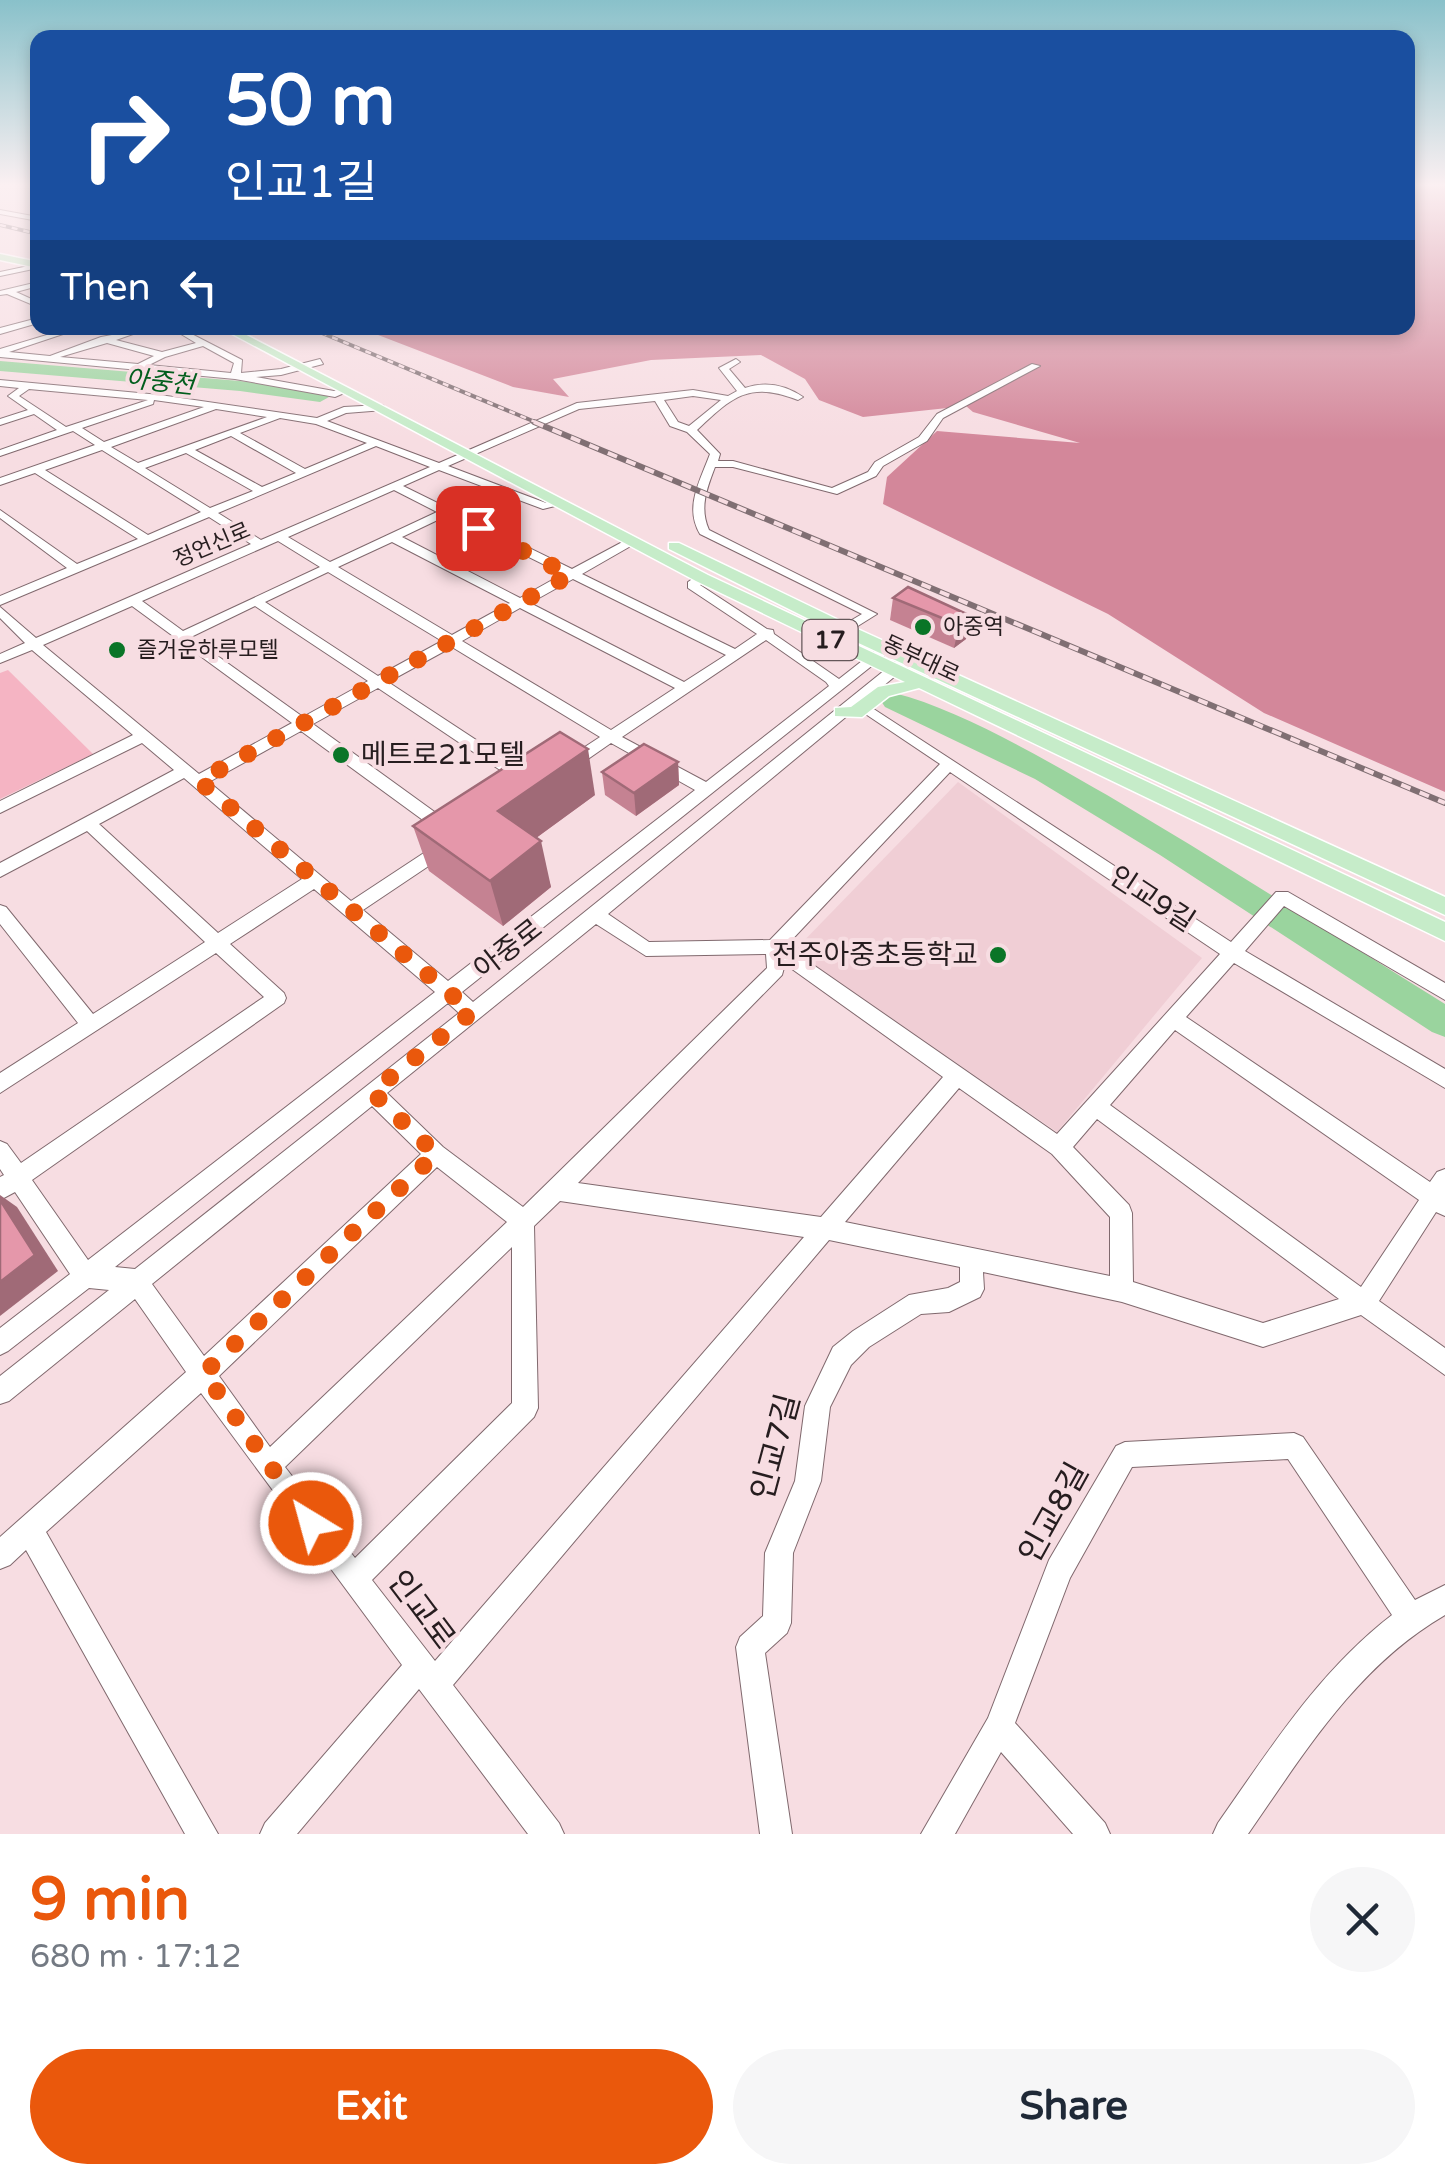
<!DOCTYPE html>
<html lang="en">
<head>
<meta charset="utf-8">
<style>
	body { margin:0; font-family:"Varela Round","Noto Sans KR",sans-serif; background:#f6f6f7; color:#1f2937; height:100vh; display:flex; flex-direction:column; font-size:38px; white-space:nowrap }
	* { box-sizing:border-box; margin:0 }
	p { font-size:32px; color:#747a83 }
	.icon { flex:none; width:55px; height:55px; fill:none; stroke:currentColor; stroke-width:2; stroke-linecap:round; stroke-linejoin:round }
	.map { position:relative; height:1834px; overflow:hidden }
	.side { display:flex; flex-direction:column; background:#fff; flex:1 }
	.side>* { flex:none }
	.top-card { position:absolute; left:30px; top:30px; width:1385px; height:305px; border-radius:20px; box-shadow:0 5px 15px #0003; background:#1a4fa0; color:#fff; overflow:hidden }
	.pin { position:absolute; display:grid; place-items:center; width:85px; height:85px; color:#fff; margin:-42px; border-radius:20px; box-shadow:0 5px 15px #0006 }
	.me { position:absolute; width:110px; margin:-55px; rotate:323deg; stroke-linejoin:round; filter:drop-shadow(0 0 8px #0008) }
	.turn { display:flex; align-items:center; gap:35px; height:210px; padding:0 30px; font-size:45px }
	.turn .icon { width:130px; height:130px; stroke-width:2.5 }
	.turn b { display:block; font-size:70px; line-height:85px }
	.then { display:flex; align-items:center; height:95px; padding:0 30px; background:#0003; gap:20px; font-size:38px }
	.round { display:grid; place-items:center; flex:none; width:105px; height:105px; border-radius:52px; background:#f6f6f7 }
	.overview { display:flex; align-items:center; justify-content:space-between; height:170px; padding:0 30px }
	h1 { font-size:60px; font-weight:700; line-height:75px; color:#ea580c }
	.action { display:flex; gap:20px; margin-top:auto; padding:20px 30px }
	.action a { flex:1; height:115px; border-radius:60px; background:#ea580c; color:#fff; font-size:40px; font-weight:700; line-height:115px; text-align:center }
	.action a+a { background:#f6f6f7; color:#1f2937 }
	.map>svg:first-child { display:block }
</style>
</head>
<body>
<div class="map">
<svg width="1445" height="1834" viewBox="0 0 1445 1834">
	<rect width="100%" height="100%" fill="#f7dde2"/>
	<!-- built -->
	<path fill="#f0ced5" d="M958,782L1202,958L1057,1132L794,951Z"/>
	<!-- green -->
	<path fill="#f5b4c3" d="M8,670L93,754L0,799V673Z"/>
	<!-- forest -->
	<path fill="#d3879a" d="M1408,183H1445V792L1264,713L1108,614L883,504L887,477L937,431L1080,443L973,412L966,406L863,417L819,400L805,379L761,355L651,360L553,379L569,397L513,387L360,328H1408Z"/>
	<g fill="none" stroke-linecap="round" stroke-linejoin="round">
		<!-- river -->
		<g fill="#9ad49e" fill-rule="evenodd">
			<path d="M0,361L240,381L320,392L329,397L320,402L240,391L0,371Z"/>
			<path d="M894,693C962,710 1045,760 1107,795C1221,862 1333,934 1445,1004V1037L1432,1032L1160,855L1035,779L885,707L881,701L885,695Z"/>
		</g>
		<!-- minor casing -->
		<g stroke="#80696e" stroke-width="2">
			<g id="minor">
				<path d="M0,210L38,217V221L0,214Z"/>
				<path d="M38,264V268L0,276V272Z"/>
				<path d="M38,282V286L16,292L38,302V307L7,294L0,295V291Z"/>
				<path d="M38,318V323L0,334V328Z"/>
				<path d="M70,328H81L9,352L50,356L101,337L150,328L116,340L162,352L196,343L171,328H180L242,360L241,373L281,369L320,359L323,364L281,375L256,377L334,391L346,387L351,390L335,397L235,379L0,357V349ZM107,343L154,356L138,364L60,357ZM203,346L234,363L231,373L149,365L165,357Z"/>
				<path d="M736,359L740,362L729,369L745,388C766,381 785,385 803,397L798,400C749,381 733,396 697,430L720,454L718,461H733L832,488L868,472L875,462L919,437L937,414L1032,364L1040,366L943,418L927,441L883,466L876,476L837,494L733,467H715C707,488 699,508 709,530L877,614L845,634L838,630L840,627L862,614L700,534C684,507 700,481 710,454L687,432L670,426L655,401L579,409L448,466L546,503L559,501V505L543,509L439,470L403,486L572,569L628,539H636V543L582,574L735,649L757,634L688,588V582L698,575L708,578L700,585L767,629L773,630L774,634L839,679L881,646H891L893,649L462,992L473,1002L901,657H911V663L608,914L649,942L770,940L940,764L861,711V705L866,704L1231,942L1276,892H1288L1445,983V1000L1284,906L1245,951L1445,1069V1088L1234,963L1186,1017L1430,1182L1437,1172L1445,1169V1216L1436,1212L1379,1301L1445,1348V1375L1361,1315L1263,1347L1122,1302L983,1272L984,1289L980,1297L949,1312L921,1314L869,1347L851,1365L830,1407L821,1481L793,1553L791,1623L787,1633L765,1653L792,1834H760L736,1647L740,1637L763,1616L765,1553L795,1481L805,1406L833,1347L853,1331L909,1295L948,1288L960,1282V1267L829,1240L453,1685L559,1823L564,1834H528L419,1689L297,1834H260L265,1823L402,1665L201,1393L46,1532L218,1834H185L26,1550L10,1565L0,1569V1537L186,1372L135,1299L9,1401L0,1404V1376L109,1290L89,1288L8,1351L0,1355V1328L70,1274L15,1192L0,1200V1177L4,1175L0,1169V1141L7,1144L21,1163L264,997L216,953L0,1093V1073L78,1023L0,924V905L6,907L93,1014L205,942L87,831L0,877V863L174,770L142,743L0,813V801L133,735L32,650L0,663V654L25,643L0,618V607L36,638L251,544L209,517L0,605V596L67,568L0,518V510L77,564L138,539L35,473L0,485V478L95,445L73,431L0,456V450L57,430L34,414L0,425V419L28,410L8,396L19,388L0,386V380L160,395L317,418L344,407L381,405L384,406V410L346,413L327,421L439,463L577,403L693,390L728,396L737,391L719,368ZM29,389L148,400L66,427L19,396ZM693,396L721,400L689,426L678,422L664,400ZM154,400L204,407L104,442L82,428L153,404ZM216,409L267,417L138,463L111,447ZM280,418L316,424L367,443L305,469L240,433ZM231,436L296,473L262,487L195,450ZM376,446L430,467L261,540L218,513ZM102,450L201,512L148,535L45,470ZM186,453L253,491L210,508L145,468ZM394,490L437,512L330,562L288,537ZM446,516L563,574L520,598L402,537ZM278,541L320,567L183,631L142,601ZM392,542L510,603L452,635L338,567ZM328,572L442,641L378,676L265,602ZM573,579L726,655L684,682L530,603ZM132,606L292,723L199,774L43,645ZM255,606L368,681L303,717L191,637ZM520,608L675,688L611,730L462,641ZM766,640L826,682L829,686L706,782L622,737ZM452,647L600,737L565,760L562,764L565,768H575L611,743L695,790L448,981L363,910L451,851L453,847L451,843H439L351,901L209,782L301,731L442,834H454L456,830L454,826L313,724L378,688L518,782H528L531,778L528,774L388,682ZM950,772L1220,954L1057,1134L786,946ZM184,778L302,879L218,933L99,824ZM314,889L435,992L88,1260L32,1180L284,1003L286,998L284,993L230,944ZM596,924L646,956L766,954L767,968L523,1207L443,1147L387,1093ZM785,964L943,1077L821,1217L578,1183L782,975ZM448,1003L459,1013L135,1269L115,1267ZM1175,1030L1419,1200L1361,1287L1110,1105ZM959,1088L1052,1154L1110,1217V1276L845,1222ZM372,1106L421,1154L204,1356L152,1284ZM1097,1119L1339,1299L1263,1323L1133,1282L1132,1213L1129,1205L1073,1147ZM437,1167L507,1222L270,1447L219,1376ZM560,1201L804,1237L435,1661L372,1580L534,1417L538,1408L534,1226ZM512,1247V1403L355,1558L285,1467Z"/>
				<path d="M1294,1433L1303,1437L1415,1600L1445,1585V1615C1357,1666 1305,1752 1248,1834H1213L1218,1823C1270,1749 1319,1671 1392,1615L1288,1459L1132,1467L1070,1578L1015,1723L1105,1823L1110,1834H1073L1001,1752L955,1834H921L988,1718L1049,1560L1116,1446L1125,1442Z"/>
			</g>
		</g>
		<!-- major casing -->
		<g stroke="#fff" stroke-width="3">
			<g id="major">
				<path d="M0,254L38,262V268L0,260Z"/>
				<path d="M221,328H233L708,575L1445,922V941L919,688L889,696L862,717L835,716V708L851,707L878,687L905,682L696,581Z"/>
				<path d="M669,543H679L851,626L1445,897V915L839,634L669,549Z"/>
			</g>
		</g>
		<!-- minor -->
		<use href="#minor" fill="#fff" fill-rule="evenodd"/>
		<!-- major -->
		<use href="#major" fill="#c6ecc9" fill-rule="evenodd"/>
		<!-- rail-far1 casing -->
		<g stroke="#806f73" stroke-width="4">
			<g id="rail-far1">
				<path d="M0,225L38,234"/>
				<path d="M310,328L540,424"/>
			</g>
		</g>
		<!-- rail casing -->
		<g stroke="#806f73" stroke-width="6">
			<path id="rail" d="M534,422L1445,803"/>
		</g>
		<!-- rail-far1 -->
		<use href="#rail-far1" stroke="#f7dde2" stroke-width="2.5" stroke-dasharray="6" stroke-linecap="butt"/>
		<!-- rail -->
		<use href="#rail" stroke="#f7dde2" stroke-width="4" stroke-dasharray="10" stroke-linecap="butt"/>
	</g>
	<!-- wall -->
	<g fill="#c58292">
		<path d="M893,598L971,616L966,639L954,648L890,620Z"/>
		<path d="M678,762L679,785L636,816L605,795L602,772Z"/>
		<path d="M595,795L536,838L551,887L503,926L429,871L413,826Z"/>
	</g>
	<!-- shaded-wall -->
	<g fill="#a06a77">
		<path d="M971,616L966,639L954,648L959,625Z"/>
		<path d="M588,749L595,795L510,857L498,811Z"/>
		<path d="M678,762L679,785L636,816L634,793Z"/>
		<path d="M541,841L551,887L503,926L490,881Z"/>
		<path d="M0,1195L17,1207L58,1271L0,1316Z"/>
	</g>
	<!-- building -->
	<g fill="#e597aa" stroke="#a06a77" stroke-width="2.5">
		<path d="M908,587L971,616L959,625L893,598Z"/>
		<path d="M560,732L588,749L498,811L541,841L490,881L413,826Z"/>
		<path d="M644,744L678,762L634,793L602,772Z"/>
		<path d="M0,1200L35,1255L0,1282Z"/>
	</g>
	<!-- sky -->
	<linearGradient id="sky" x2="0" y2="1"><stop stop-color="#89c1ca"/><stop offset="0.42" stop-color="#fbf0f2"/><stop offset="1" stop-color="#fbf0f2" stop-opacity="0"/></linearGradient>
	<rect width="1445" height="440" fill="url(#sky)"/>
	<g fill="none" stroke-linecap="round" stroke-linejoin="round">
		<!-- route -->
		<path stroke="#ea580c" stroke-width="18" stroke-dasharray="0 32.4" d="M311,1523L204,1373L436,1154L372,1092L472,1012L199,781L570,575L478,528"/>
	</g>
	<!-- markers -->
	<g fill="#0a7527" stroke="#f7dde2" stroke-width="4">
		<circle cx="923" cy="627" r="10"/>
		<circle cx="117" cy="650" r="10"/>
		<circle cx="341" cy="755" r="10"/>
		<circle cx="998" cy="955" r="10"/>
	</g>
	<g text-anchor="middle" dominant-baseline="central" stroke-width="8" stroke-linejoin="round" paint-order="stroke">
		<!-- far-street labels -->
		<g font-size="22" fill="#261d1f" stroke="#f7dde2">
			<text transform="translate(212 545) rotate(-23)">정언신로</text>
			<text transform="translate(921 659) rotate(25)">동부대로</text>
		</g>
		<!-- far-poi labels -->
		<g font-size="22" fill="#261d1f" stroke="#f7dde2" text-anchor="start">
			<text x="943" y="627">아중역</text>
			<text x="137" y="650">즐거운하루모텔</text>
		</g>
		<!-- far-water labels -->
		<g font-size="25" font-style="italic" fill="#025e1d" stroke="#f7dde2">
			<text transform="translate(160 382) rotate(6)">아중천</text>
		</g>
		<!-- shield labels -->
		<rect fill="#f7dde2" stroke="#65575a" stroke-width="2.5" x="802.5" y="620" width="55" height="40" rx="8"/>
		<g font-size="25" font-weight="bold" fill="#261d1f">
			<text x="830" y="640">17</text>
		</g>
		<!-- poi labels -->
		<g font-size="28" fill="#261d1f" stroke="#f7dde2" text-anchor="start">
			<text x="361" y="755">메트로21모텔</text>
			<text x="978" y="955" text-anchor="end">전주아중초등학교</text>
		</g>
		<!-- street labels -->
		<g font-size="28" fill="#261d1f" stroke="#f7dde2">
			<text transform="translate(1152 899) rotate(33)">인교9길</text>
			<text transform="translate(508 949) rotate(-38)">아중로</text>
		</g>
		<!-- near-street labels -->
		<g font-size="32" fill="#261d1f" stroke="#f7dde2">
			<text transform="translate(776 1447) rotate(-75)">인교7길</text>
			<text transform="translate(1054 1513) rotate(-61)">인교8길</text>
			<text transform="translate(421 1610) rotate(53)">인교로</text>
		</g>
	</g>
</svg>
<div class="pin" style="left:478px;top:528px;background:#d93025"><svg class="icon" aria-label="arrive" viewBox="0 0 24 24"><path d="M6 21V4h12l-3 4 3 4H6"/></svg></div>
<svg class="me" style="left:311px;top:1523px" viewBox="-20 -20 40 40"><circle r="17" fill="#ea580c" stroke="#fff" stroke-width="3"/><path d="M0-11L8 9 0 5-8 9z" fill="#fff"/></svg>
<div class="top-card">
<div class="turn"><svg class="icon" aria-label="right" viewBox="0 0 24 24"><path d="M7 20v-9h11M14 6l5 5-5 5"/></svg><div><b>50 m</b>인교1길</div></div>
<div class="then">Then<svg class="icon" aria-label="left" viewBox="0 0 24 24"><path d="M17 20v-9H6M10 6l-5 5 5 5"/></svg></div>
</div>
</div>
<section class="side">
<div class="overview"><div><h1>9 min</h1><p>680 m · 17:12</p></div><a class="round"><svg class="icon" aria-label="close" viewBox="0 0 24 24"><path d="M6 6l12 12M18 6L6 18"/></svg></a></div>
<div class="action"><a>Exit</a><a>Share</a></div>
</section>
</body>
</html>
